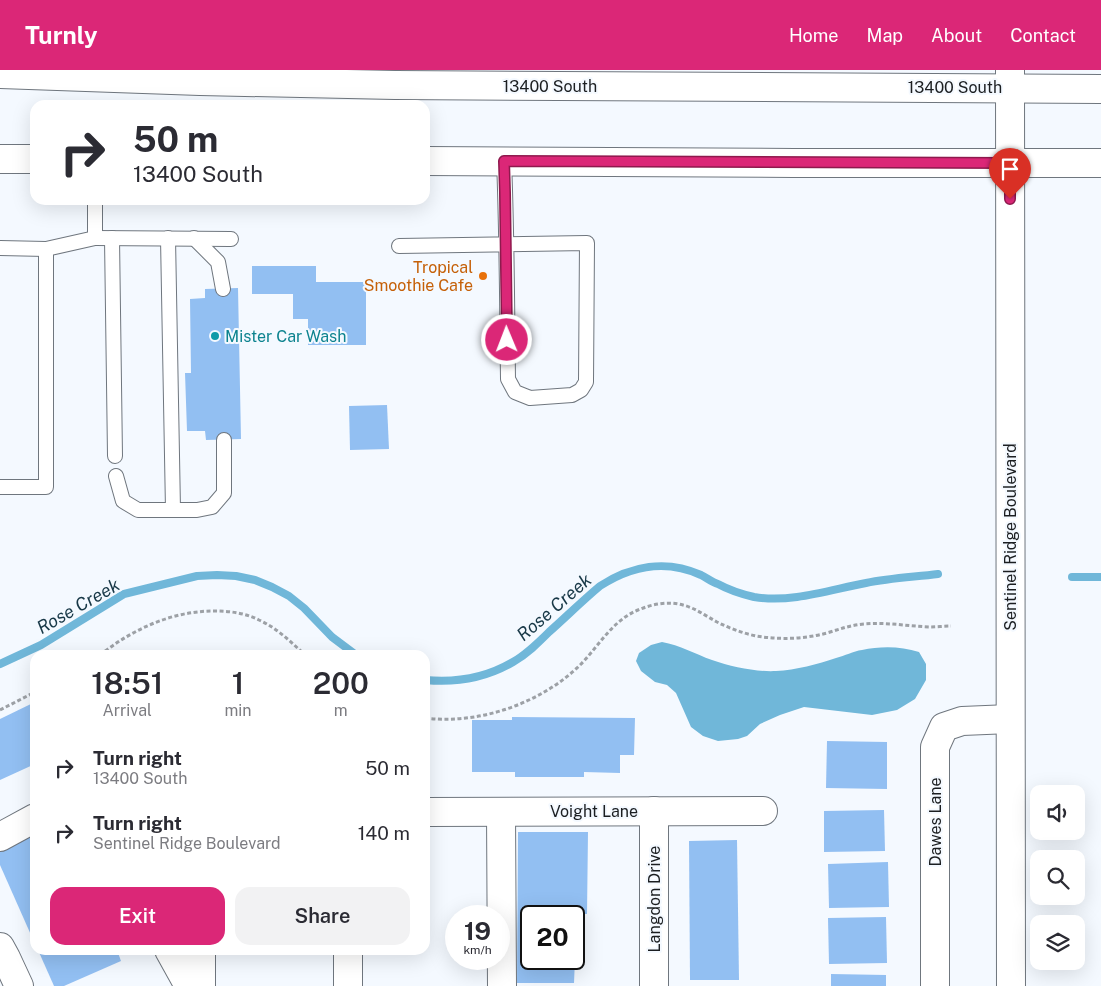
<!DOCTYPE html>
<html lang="en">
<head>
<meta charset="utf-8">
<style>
	body { margin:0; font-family:"Public Sans",sans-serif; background:#f2f2f3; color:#2b2b33; height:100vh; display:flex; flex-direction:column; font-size:19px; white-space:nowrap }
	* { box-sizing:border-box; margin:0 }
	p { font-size:16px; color:#7c7c81 }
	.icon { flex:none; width:28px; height:28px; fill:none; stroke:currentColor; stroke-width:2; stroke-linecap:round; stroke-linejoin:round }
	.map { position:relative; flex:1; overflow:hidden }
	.side { position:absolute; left:30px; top:580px; width:400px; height:305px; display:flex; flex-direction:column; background:#fff; border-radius:15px; box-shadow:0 5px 20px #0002 }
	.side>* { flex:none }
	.guide { position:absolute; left:30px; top:30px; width:400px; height:105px; border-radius:15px; box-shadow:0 5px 20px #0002; background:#fff; color:#2b2b33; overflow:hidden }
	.buttons { position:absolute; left:1030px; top:715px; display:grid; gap:10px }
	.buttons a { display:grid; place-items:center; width:55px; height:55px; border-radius:10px; background:#fff; box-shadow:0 5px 20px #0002; font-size:25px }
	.speed { position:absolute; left:445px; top:835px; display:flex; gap:10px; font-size:25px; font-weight:700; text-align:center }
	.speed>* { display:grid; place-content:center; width:65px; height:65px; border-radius:50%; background:#fff; box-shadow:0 5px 20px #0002; line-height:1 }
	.speed small { font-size:12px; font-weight:400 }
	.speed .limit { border:2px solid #111; border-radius:8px; background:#fff; color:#111 }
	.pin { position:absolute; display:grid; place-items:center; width:42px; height:42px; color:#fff; margin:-51px -21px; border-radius:50% 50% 50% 0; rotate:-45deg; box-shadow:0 0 5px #0007 }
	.pin .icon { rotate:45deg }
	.me { position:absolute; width:55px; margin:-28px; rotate:359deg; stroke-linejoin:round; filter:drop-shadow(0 0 4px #0008) }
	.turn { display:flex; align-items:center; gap:18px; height:105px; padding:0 20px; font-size:22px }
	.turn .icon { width:65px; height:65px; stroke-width:2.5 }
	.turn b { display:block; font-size:35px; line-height:42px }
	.eta { display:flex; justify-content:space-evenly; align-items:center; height:85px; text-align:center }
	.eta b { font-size:30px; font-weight:600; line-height:35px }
	.action { display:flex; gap:10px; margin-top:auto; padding:10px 20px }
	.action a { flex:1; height:58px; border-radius:15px; background:#db2777; color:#fff; font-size:20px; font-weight:600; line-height:58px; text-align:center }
	.action a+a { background:#f2f2f3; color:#2b2b33 }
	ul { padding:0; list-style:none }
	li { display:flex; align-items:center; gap:15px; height:65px; padding:0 20px }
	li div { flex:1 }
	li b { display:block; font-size:19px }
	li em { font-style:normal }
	header { display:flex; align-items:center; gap:30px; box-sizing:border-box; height:70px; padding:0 25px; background:#db2777; color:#fff }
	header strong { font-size:24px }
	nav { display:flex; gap:28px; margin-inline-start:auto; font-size:18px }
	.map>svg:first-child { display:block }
</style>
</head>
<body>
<header>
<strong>Turnly</strong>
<nav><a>Home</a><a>Map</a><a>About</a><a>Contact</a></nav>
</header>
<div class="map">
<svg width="1101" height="916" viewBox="0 0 1101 916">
	<rect width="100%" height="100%" fill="#f4f9ff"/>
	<!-- water -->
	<path fill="#70b7d9" d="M662,572C680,575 695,584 712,590C732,597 756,602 776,601C796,600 818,594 836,588C845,586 853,581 862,580C880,576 901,576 919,582L926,594V610L915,629L897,640L872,645L804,637L780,645L760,654L747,666L738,669L718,671L703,666L691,657L676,623L667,615L655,612L641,601L636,591L639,583L651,575Z"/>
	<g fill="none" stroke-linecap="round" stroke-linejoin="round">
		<!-- stream -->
		<g stroke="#70b7d9" stroke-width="8">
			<path d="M1072,507H1101"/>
			<path d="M0,594L41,575L124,524L197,506L217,505L236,506L255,510L272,517L289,526L304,538L332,567L356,585"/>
			<path d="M425,610C456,613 486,608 513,592C527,584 538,573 549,562C566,547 582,531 600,516C631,496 666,489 701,505C707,508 712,512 718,514C729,520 741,524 754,527C792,533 829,520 866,513C890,508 914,507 938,504"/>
		</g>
	</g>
	<!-- building -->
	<g fill="#92bff2">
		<path d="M252,196H316V212H366V275H308V249H293V224H252Z"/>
		<path d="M238,218L241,369L206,370L205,361H187L185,303H191L190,229L205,228V219Z"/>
		<path d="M387,335L389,379L350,380L349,336Z"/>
		<path d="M35,632V694L0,710V649Z"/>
		<path d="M512,647L635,648L634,685H620V703L584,702V707H515V702H472V650H512Z"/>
		<path d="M827,671L887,672V719L826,718Z"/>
		<path d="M884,740L885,781L824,782V741Z"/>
		<path d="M518,762H588L587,844H575V846H531V889H575L574,913H517Z"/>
		<path d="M35,764V874L0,795V779Z"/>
		<path d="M737,770L739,910H690L689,771Z"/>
		<path d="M888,792L889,837L829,838L828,794Z"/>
		<path d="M886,847L887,893L829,894L828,848Z"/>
		<path d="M38,880H117L121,891L64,916H54Z"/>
		<path d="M831,904L886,905V916H831Z"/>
	</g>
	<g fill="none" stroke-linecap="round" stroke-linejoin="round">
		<!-- lane casing -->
		<g stroke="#6f767e" stroke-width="16">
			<g id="lane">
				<path d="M95,168L231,169"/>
				<path d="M112,168L115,386"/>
				<path d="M168,168L173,440"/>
				<path d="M194,168L218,192L223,219"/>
				<path d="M399,176L587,173L586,312L581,320L572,325L530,328L515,322L508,309C507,236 507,164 504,91"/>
				<path d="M0,178L46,179L95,168V130"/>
				<path d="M116,406L123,431L138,440H197L212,437L224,423V370"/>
				<path d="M0,417H46V179"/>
			</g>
		</g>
		<!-- street casing -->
		<g stroke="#6f767e" stroke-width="30">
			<g id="street">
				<path d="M654,741V916"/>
				<path d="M425,742L763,741"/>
				<path d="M501,742L502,916"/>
				<path d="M0,767L35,748"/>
				<path d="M0,877L6,888L19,916"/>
				<path d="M169,880L189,916"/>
				<path d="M201,880V916"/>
				<path d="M348,880V916"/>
				<path d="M935,916V677L944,657L962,651L1010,649"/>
			</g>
		</g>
		<!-- secondary casing -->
		<g stroke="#6f767e" stroke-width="30">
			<path id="secondary" d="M1010,0L1011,916"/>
		</g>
		<!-- primary casing -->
		<g stroke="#6f767e" stroke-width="30">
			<g id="primary">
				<path d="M0,4L200,11L395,15L1101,19"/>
				<path d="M0,89H35"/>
				<path d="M425,91L795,93H1101"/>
			</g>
		</g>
		<!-- path -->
		<g stroke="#9da1a6" stroke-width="3" stroke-dasharray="4 2.5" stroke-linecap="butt">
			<path d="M100,585C133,559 172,541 214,541C230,541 245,543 259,550C277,558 291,572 305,585"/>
			<path d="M0,640L35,622"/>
			<path d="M425,648C481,655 545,632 584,591C601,572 614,550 638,540C652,534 668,531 683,535C695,538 706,546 717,552C729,558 742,563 756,566C780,570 804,569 827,563C840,559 851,555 864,554C886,552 907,556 929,557C936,557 944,556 951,556"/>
		</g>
		<!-- lane -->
		<use href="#lane" stroke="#fff" stroke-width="14"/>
		<!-- street -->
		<use href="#street" stroke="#fff" stroke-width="28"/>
		<!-- secondary -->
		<use href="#secondary" stroke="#fff" stroke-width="28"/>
		<!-- primary -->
		<use href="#primary" stroke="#fff" stroke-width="28"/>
	</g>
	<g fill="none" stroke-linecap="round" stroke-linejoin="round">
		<!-- route casing -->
		<g stroke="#8e194d" stroke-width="12">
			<path id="route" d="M507,270L505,123L504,91L1010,93V129"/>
		</g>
		<!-- route -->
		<use href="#route" stroke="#db2777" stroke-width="9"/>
	</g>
	<!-- markers -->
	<circle fill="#e8710a" stroke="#f4f9ff" stroke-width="2" cx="483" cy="206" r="5"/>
	<circle fill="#0f9aa8" stroke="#f4f9ff" stroke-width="2" cx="215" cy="266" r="5"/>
	<g text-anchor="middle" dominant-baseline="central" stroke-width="4" stroke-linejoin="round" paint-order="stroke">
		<!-- street labels -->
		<g font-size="16" fill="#1b1e21" stroke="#f4f9ff">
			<text x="550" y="16">13400 South</text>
			<text x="955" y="17">13400 South</text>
			<text transform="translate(1010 467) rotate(-90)">Sentinel Ridge Boulevard</text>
			<text x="594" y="741">Voight Lane</text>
			<text transform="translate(935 752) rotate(-90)">Dawes Lane</text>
			<text transform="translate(654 829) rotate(-90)">Langdon Drive</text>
		</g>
		<!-- food labels -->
		<g font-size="16" fill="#c56008" stroke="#f4f9ff" text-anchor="end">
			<text x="473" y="197">Tropical<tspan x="473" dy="18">Smoothie Cafe</tspan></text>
		</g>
		<!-- culture labels -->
		<g font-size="16" fill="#0d838f" stroke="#f4f9ff" text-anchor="start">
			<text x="225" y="266">Mister Car Wash</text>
		</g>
		<!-- water labels -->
		<g font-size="18" font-style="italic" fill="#183847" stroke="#f4f9ff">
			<text transform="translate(78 536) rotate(-30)">Rose Creek</text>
			<text transform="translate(554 537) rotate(-41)">Rose Creek</text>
		</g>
	</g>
</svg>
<div class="buttons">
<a><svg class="icon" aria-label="sound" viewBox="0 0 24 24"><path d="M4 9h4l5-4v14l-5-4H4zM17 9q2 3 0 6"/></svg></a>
<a><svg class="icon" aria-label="search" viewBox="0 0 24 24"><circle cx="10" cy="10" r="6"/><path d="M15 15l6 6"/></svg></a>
<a><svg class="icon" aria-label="layers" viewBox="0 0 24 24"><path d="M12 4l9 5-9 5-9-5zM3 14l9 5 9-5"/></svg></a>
</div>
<div class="speed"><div>19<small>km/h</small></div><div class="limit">20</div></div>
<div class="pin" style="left:1010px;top:129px;background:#d93025"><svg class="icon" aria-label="arrive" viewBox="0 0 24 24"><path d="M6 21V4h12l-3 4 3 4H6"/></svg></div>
<svg class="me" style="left:507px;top:270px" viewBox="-20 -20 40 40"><circle r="17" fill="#db2777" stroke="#fff" stroke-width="3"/><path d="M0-11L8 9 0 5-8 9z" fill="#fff"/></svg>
<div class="guide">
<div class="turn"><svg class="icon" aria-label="right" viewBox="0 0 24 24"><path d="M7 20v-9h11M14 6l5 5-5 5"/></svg><div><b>50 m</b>13400 South</div></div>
</div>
<section class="side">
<div class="eta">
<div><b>18:51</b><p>Arrival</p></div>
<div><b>1</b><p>min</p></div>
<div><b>200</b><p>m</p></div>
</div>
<ul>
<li><svg class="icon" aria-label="right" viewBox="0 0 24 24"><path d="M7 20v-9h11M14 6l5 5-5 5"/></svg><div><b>Turn right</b><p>13400 South</p></div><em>50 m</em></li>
<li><svg class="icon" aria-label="right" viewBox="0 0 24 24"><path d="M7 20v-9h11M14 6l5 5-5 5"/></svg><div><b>Turn right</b><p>Sentinel Ridge Boulevard</p></div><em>140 m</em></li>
</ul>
<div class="action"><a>Exit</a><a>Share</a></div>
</section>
</div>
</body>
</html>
